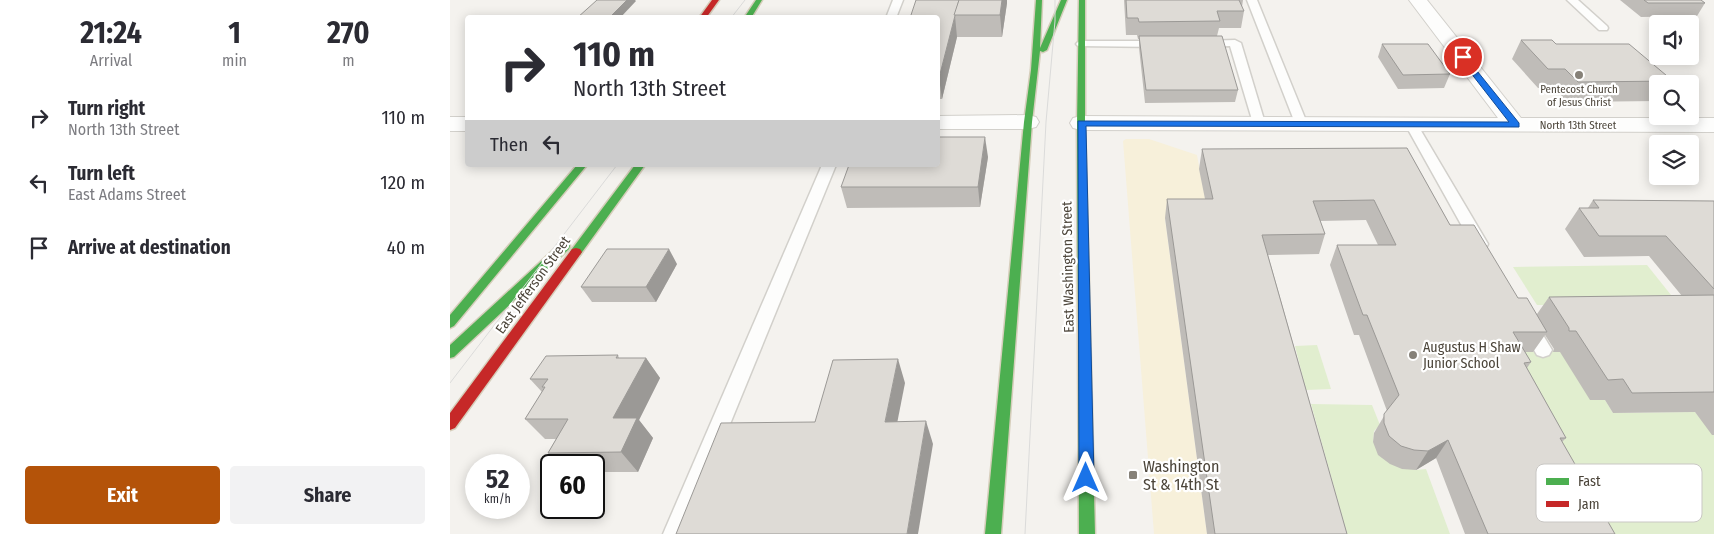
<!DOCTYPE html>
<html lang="en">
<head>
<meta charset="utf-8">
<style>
	body { margin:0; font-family:"Fira Sans Condensed",sans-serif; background:#f2f2f3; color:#2b2b33; height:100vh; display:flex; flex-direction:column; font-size:19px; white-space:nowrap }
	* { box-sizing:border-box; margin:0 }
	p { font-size:16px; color:#7c7c81 }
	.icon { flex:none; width:28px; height:28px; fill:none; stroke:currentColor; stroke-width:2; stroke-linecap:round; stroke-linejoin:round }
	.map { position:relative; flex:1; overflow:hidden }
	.panel { display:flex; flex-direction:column; background:#fff; width:450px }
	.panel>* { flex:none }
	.guide { position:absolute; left:15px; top:15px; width:475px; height:152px; border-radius:5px; box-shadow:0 2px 12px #0003; background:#fff; color:#2b2b33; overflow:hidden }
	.buttons { position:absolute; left:1199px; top:15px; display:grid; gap:10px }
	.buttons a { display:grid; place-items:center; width:50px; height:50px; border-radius:5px; background:#fff; box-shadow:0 2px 12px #0003; font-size:25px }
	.speed { position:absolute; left:15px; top:454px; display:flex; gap:10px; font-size:25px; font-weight:700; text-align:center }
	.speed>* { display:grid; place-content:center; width:65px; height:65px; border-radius:50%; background:#fff; box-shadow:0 2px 12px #0003; line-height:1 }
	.speed small { font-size:12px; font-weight:400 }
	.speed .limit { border:2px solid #111; border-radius:8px; background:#fff; color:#111 }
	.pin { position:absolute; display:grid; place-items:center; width:42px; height:42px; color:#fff; margin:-21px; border:2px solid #fff; border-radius:50%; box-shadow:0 1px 5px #0007 }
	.me { position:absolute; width:55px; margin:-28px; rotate:0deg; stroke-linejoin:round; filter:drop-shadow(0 0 4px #0008) }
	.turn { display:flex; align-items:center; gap:18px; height:105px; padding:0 25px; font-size:22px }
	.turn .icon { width:65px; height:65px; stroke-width:2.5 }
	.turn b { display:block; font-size:35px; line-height:42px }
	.then { display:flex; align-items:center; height:48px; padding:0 25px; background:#0003; gap:10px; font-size:19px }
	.eta { display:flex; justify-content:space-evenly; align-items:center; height:85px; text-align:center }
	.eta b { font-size:30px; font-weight:700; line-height:35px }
	.primary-button { display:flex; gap:10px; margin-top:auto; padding:10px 25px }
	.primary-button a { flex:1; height:58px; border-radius:5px; background:#b45309; color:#fff; font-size:20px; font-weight:700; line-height:58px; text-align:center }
	.primary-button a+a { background:#f2f2f3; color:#2b2b33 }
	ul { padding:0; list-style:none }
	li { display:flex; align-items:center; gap:15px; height:65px; padding:0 25px }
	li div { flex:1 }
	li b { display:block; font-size:19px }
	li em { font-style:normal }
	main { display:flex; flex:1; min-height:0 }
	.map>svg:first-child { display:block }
</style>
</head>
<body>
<main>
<section class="panel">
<div class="eta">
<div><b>21:24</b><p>Arrival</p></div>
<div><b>1</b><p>min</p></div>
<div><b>270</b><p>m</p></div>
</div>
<ul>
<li><svg class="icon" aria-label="right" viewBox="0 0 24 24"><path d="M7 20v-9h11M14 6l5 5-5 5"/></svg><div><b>Turn right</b><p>North 13th Street</p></div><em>110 m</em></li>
<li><svg class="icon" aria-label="left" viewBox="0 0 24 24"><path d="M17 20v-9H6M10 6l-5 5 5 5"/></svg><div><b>Turn left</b><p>East Adams Street</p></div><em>120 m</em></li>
<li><svg class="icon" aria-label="arrive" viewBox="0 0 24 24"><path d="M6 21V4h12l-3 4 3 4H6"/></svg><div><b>Arrive at destination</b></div><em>40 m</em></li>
</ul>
<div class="primary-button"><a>Exit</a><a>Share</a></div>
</section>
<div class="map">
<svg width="1264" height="534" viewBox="0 0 1264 534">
	<rect width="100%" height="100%" fill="#f4f2ee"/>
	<!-- green -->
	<g fill="#e1eecf">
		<path d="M1197,265L1229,305H1087L1063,267Z"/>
		<path d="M867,345L881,389L856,390L845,346Z"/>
		<path d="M1109,350L1155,400L1163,413L1245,412L1264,435V534H1143L1066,382L1074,352Z"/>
		<path d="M861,404L922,405L930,425L924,431L923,442L966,470L976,469L1000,534H897Z"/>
	</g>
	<!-- sand -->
	<path fill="#f7f0da" d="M676,139H699L747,155L759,219H715L757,534H704L673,141Z"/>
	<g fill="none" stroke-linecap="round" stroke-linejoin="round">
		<!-- lane casing -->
		<g stroke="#d2d0cb" stroke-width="3">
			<g id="lane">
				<path d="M443,0H453L446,18H436Z"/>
				<path d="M797,0H807L857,123L856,126L851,127L845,123Z"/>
				<path d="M1117,0H1128L1157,26L1158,28L1157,30H1149Z"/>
				<path d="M785,40L791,43L815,123L814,126L809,127L803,123L780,46L753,47L747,44L753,41Z"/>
				<path d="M632,41H711L717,44L711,47L628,46L626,44L628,42Z"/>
				<path d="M961,120L967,124L1038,244L1036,248L1030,249L1024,248L1022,244L955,124Z"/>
				<path d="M372,165H386L235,534H213Z"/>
				<path d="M1078,318L1084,320L1102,350L1099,355L1093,357L1087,355L1069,325L1072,320Z"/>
			</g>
		</g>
		<!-- street casing -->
		<g stroke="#d2d0cb" stroke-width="2">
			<g id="street">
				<path d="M959,0H977L1071,118H1264V132L631,130L623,128L620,123L623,118L631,116L1048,118Z"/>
				<path d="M578,115L586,117L589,122L586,127L578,129H488V116Z"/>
				<rect x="0" y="117" width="18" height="14"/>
			</g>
		</g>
		<!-- fast casing -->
		<g stroke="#d6cebb" stroke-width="3">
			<g id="fast">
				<path d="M306,0H312L301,18H294Z"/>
				<path d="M586,0H592L590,48L611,0H617L597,50L593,52L590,51L582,122L551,534H535L574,122L581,70Z"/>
				<path d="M629,0H635V123L645,534H629L627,123Z"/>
				<path d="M127,165H137L4,326L0,328V315Z"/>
				<path d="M185,165H195L130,255H122L120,252L122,249Z"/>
				<path d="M115,242L119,243L120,246L119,249L4,357L0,358V345L111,243Z"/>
			</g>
		</g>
		<!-- jam casing -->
		<g stroke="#d6cebb" stroke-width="3">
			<g id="jam">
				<path d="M262,0H269L256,18H249Z"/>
				<path d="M126,248L130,249L132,252L130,255L5,428L0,430V413L122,249Z"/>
			</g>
		</g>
		<!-- lane -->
		<use href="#lane" fill="#fdfdfc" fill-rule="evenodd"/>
		<!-- street -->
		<use href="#street" fill="#fdfdfc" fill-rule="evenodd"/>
		<!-- fast -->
		<use href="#fast" fill="#4caf50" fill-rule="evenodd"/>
		<!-- jam -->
		<use href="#jam" fill="#c62828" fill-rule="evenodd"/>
		<!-- tram -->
		<g stroke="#dbdbda" stroke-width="1">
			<path d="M281,18L295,0"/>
			<path d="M0,383L167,165"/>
			<path d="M575,534L596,122L605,21V0"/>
		</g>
	</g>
	<!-- wall -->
	<g fill="#bfbcb8">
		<path d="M466,0H557V3L552,37H507L492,99H488V18Z"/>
		<path d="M674,0H793L792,7L794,11L791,28H769L767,36L788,90L785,102L695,103L689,48V39H688L687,35H676Z"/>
		<path d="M1170,0H1251L1255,3L1247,16L1191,17Z"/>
		<path d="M1071,40L1106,44L1223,81L1221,84H1208V101L1117,102L1105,88H1088L1062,59Z"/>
		<path d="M932,44L1000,74L994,88L948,89L928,57Z"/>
		<path d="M957,148L1000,225L1068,298L1087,314L1099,297L1232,296L1199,256L1134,257L1115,229L1129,208H1138L1143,200L1264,201V435H1262L1245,412L1163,413L1155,400H1140L1110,352H1103L1104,349L1095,335L1083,352H1075L1081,362L1077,368L1116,438L1112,442L1165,534H1015L986,458L966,470L952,469L940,464L928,455L923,442L924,433L937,411L909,335H904L880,265L887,245H928L916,220L870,221L875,234L869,254L818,255L897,534H757L715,218L717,199H755L749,169L752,149Z"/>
		<path d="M538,157L530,207L397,208L391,187Z"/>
		<path d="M227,264L206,302H142L131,287Z"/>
		<path d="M168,355L169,358H196L210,378L189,420L203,438L188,472H144V465H111L98,453L106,439H95L75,419L92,392L80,379Z"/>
	</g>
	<!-- shaded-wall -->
	<g fill="#9b9996">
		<path d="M177,0H185L186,1L170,18H159Z"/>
		<path d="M552,0H557V3L552,37L550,15Z"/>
		<path d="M505,16L507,37L492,99L489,78Z"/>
		<path d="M535,137L538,157L530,207L528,187Z"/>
		<path d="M219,249L227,264L206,302L196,287Z"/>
		<path d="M196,358L210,378L189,420L203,438L188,472L171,452L163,418Z"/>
		<path d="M448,359L455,383L443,444L435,422Z"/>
		<path d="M476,421L483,444L468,534H457Z"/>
		<path d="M998,440L986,458L966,470L978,451Z"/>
	</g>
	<!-- building -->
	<g fill="#dedbd6" stroke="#9b9996">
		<path d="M147,0H177L159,18H127Z"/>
		<path d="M466,0H509L489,78H488V18H460Z"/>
		<path d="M509,0H552L550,15H504Z"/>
		<path d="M676,0H789L794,11H767L770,21L689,22L688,18H677Z"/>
		<path d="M1194,0H1251L1255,3H1198Z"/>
		<path d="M689,36H772L788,90H696Z"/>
		<path d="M1071,40H1102L1106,44H1179L1223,81L1128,82L1115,69H1098Z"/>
		<path d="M932,44H978L1000,74L953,75Z"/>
		<path d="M488,137H535L528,187H391L399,165H488Z"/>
		<path d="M957,148L1000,225H1024L1068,298H1077L1097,332H1063L1081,362L1074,363L1116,438H1110L1165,534H1038L998,440L978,451L964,450L951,446L939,436L934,423V414L949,395L917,315H913L887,245H946L924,200L863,201L875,234L812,235L897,534H765L717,199H763L752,149Z"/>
		<path d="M1143,200L1264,201V289L1216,236H1149L1129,208H1149Z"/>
		<path d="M157,249H219L196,287H131Z"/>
		<path d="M1264,295V392L1182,393L1173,379L1158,380L1126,331H1119V328L1099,297Z"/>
		<path d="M168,355L166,358H196L163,418H187L171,452L98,453L118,419H75L95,387H92L98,379H80L96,356Z"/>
		<path d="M448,359L435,422L476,421L457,534H226L271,423L365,422L383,360Z"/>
	</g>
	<!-- route -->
	<path fill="#1a73e8" stroke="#114b97" d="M1010,56H1015L1069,123V127L636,126L644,478L642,483L636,485L631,483L629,478L628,121L1059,122L1010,59Z"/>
	<!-- markers -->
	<g fill="#868178" stroke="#fff" stroke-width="2">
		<circle cx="1129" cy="75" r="5"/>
		<circle cx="963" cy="355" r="5"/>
		<rect x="678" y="470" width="10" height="10" rx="2.5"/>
	</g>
	<g text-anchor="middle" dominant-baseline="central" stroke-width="4.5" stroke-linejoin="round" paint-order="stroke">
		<!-- far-poi labels -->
		<g font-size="11" fill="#4b4439" stroke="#fff">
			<text x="1129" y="89">Pentecost Church<tspan x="1129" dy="13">of Jesus Christ</tspan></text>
		</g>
		<!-- far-street labels -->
		<g font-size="11" fill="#4b4439" stroke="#fff">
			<text x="1128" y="125">North 13th Street</text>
		</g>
		<!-- street labels -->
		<g font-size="14" fill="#4b4439" stroke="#fff">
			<text transform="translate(618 267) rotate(-91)">East Washington Street</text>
			<text transform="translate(83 285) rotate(-54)">East Jefferson Street</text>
		</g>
		<!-- poi labels -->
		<g font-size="14" fill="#4b4439" stroke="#fff" text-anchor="start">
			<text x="973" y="347">Augustus H Shaw<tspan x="973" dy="16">Junior School</tspan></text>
		</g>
		<!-- near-poi labels -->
		<g font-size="16" fill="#4b4439" stroke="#fff" text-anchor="start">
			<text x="693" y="466">Washington<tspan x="693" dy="18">St &amp; 14th St</tspan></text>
		</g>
	</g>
	<!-- legend -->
	<rect x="1086" y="464" width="166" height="58" rx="8" fill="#fff" stroke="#c9c7c4" stroke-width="1"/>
	<rect x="1096" y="478" width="23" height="7" fill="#4caf50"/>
	<rect x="1096" y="501" width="23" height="6" fill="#c62828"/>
	<g font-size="14" fill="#4b4439">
		<text x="1128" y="486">Fast</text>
		<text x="1128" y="509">Jam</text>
	</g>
</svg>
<div class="buttons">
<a><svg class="icon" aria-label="sound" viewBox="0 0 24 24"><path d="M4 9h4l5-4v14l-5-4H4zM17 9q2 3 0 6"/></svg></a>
<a><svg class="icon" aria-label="search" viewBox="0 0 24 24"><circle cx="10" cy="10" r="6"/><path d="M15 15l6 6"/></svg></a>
<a><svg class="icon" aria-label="layers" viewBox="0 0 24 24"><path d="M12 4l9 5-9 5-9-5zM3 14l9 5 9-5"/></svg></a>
</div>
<div class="speed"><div>52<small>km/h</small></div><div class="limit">60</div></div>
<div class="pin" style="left:1013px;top:57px;background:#d93025"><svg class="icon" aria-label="arrive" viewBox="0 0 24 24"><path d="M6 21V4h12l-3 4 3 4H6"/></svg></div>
<svg class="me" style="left:636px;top:478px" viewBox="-20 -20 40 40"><path d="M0-17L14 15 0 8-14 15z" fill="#1a73e8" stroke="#fff" stroke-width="4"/></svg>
<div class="guide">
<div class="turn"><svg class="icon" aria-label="right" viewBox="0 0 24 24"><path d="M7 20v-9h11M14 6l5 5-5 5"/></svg><div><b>110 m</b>North 13th Street</div></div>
<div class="then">Then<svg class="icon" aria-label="left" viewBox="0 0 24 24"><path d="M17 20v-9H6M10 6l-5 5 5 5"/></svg></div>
</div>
</div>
</main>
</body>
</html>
